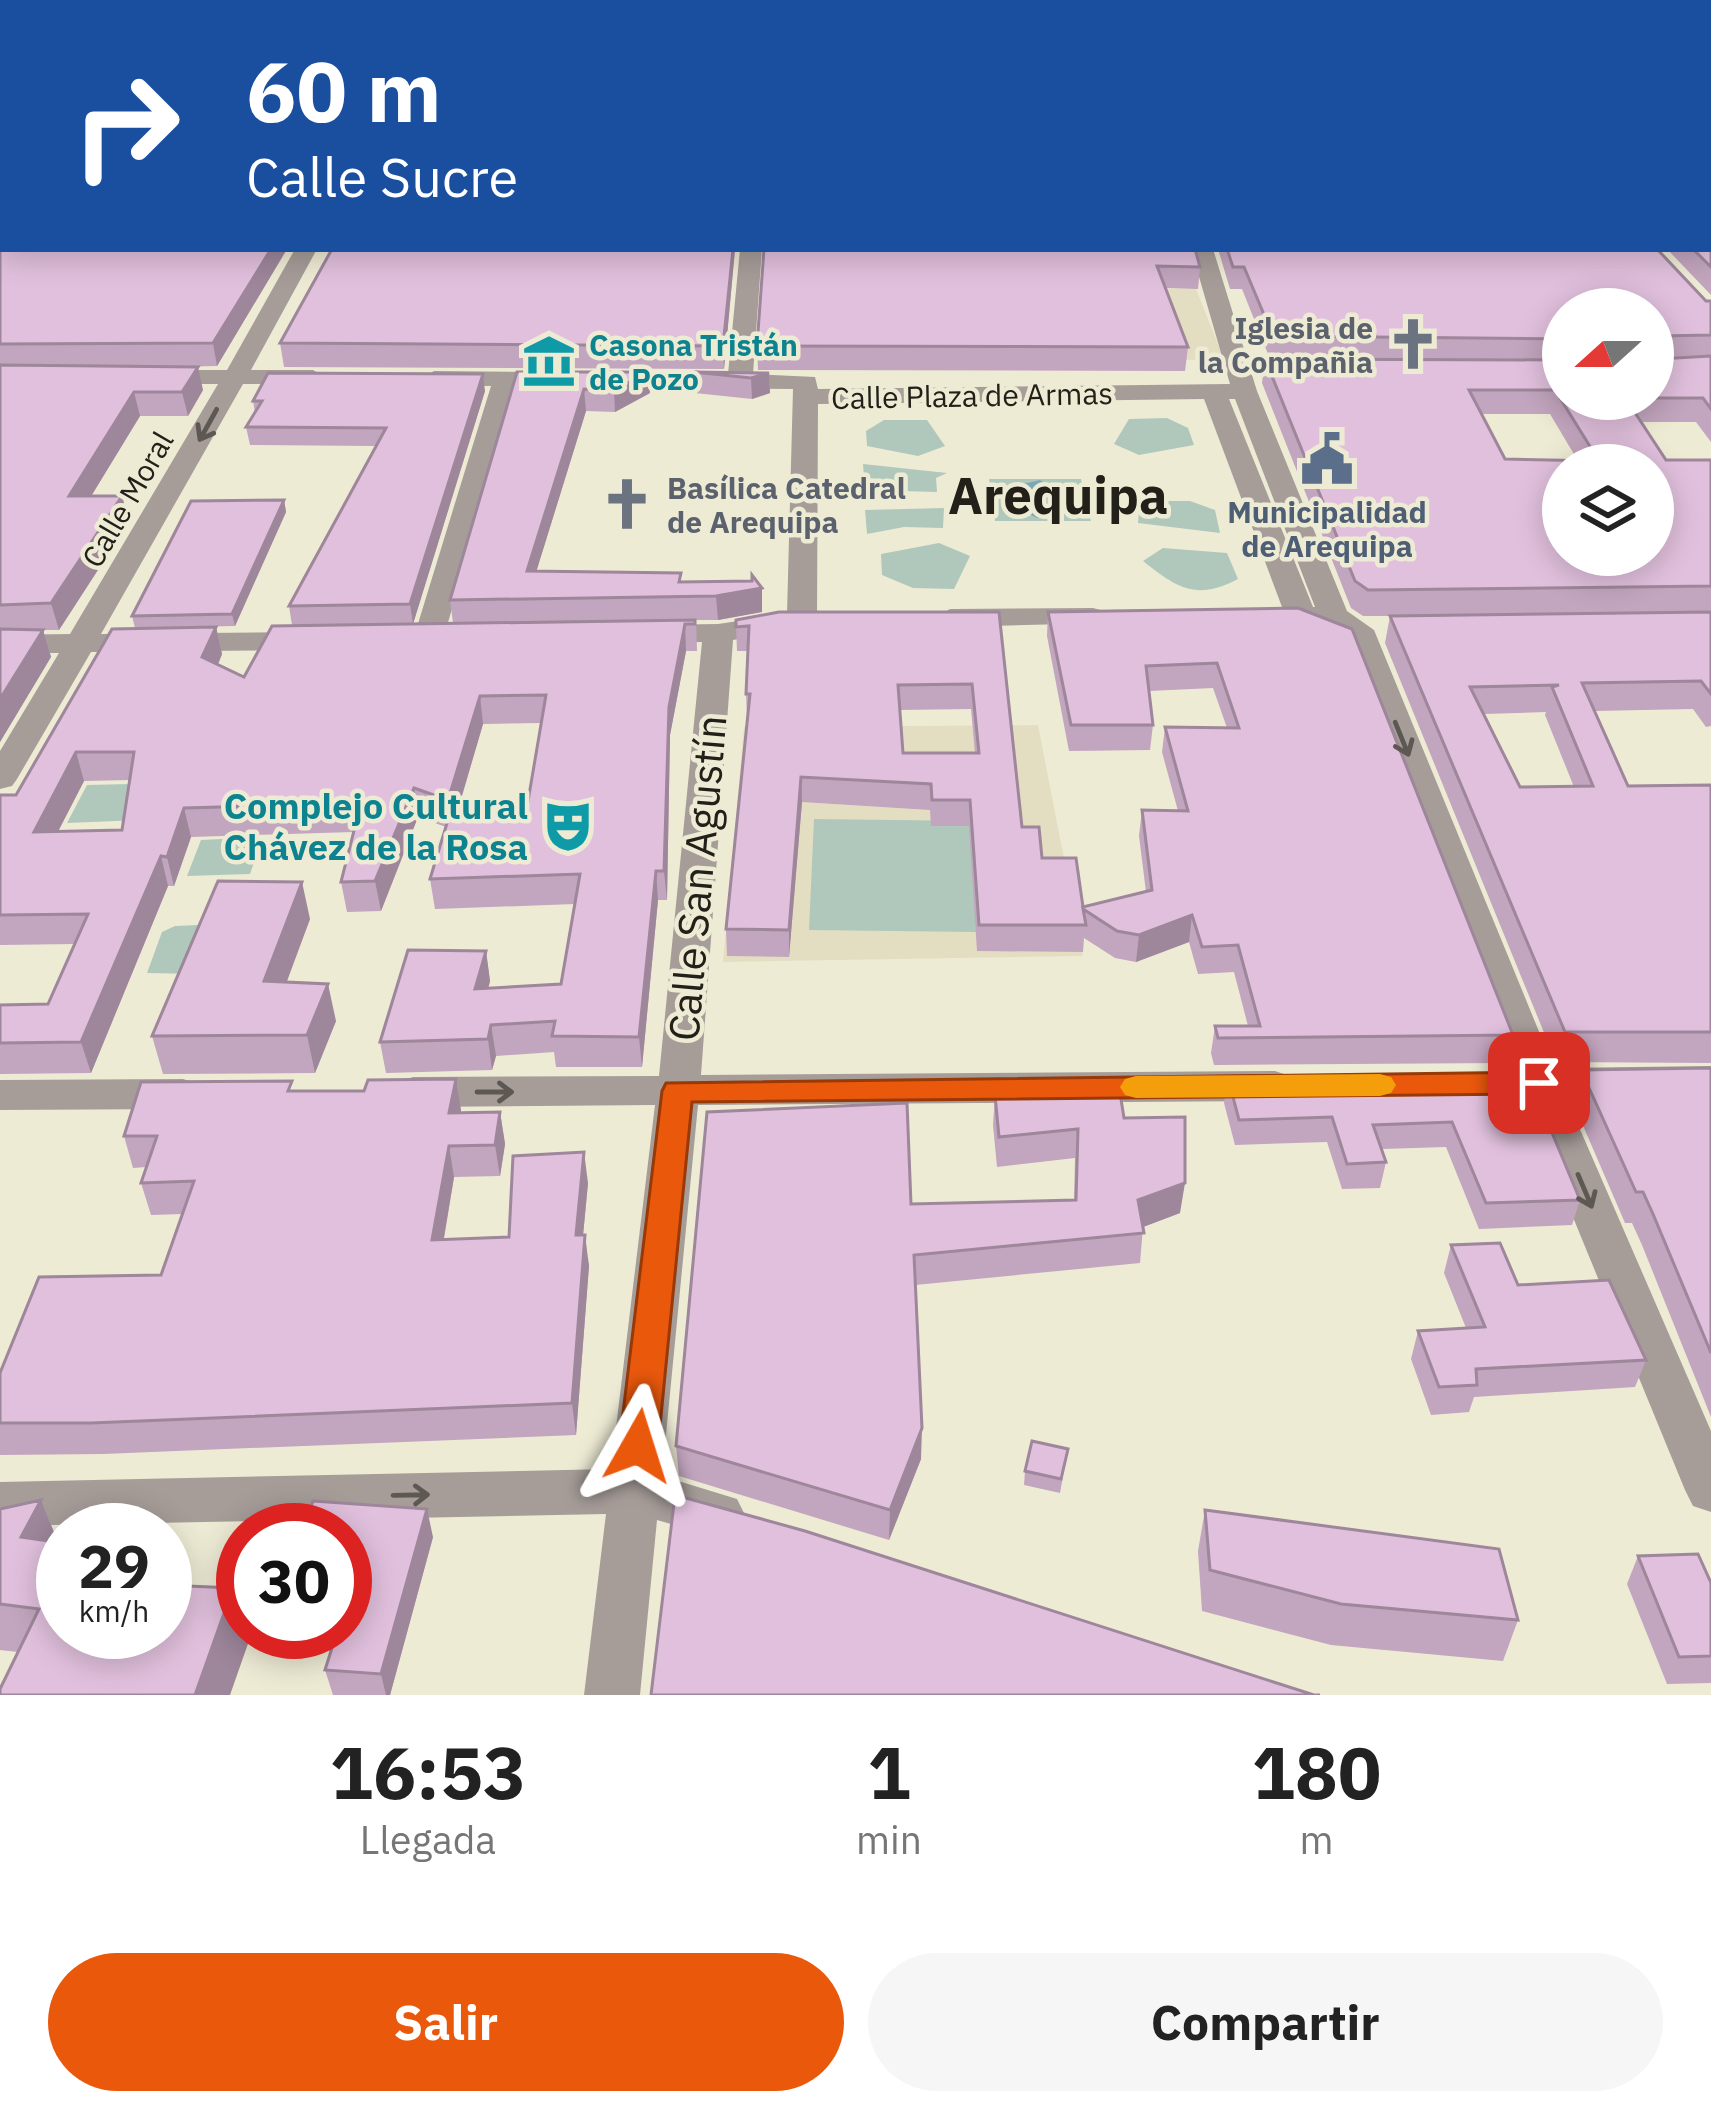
<!DOCTYPE html>
<html lang="es">
<head>
<meta charset="utf-8">
<style>
	body { margin:0; font-family:"IBM Plex Sans",sans-serif; background:#f6f6f6; color:#222; height:100vh; display:flex; flex-direction:column; font-size:45px; white-space:nowrap }
	* { box-sizing:border-box; margin:0 }
	p { font-size:39px; color:#767676 }
	.icon { flex:none; width:66px; height:66px; fill:none; stroke:currentColor; stroke-width:2; stroke-linecap:round; stroke-linejoin:round }
	.map { position:relative; height:1695px; overflow:hidden }
	.panel { display:flex; flex-direction:column; background:#fff; flex:1 }
	.panel>* { flex:none }
	.banner { position:absolute; left:0px; top:0px; width:1713px; height:252px; box-shadow:0 6px 30px #0003; background:#1a4fa0; color:#fff; overflow:hidden }
	.needle { width:78px; rotate:249deg }
	.controls { position:absolute; left:1542px; top:288px; display:grid; gap:24px }
	.controls a { display:grid; place-items:center; width:132px; height:132px; border-radius:50%; background:#fff; box-shadow:0 6px 30px #0003; font-size:60px }
	.speed { position:absolute; left:36px; top:1503px; display:flex; gap:24px; font-size:60px; font-weight:700; text-align:center }
	.speed>* { display:grid; place-content:center; width:156px; height:156px; border-radius:50%; background:#fff; box-shadow:0 6px 30px #0003; line-height:1 }
	.speed small { font-size:30px; font-weight:400 }
	.speed .limit { border:18px solid #d22; background:#fff; color:#111 }
	.pin { position:absolute; display:grid; place-items:center; width:102px; height:102px; color:#fff; margin:-51px; border-radius:24px; box-shadow:0 6px 18px #0006 }
	.me { position:absolute; width:132px; margin:-66px; rotate:6deg; stroke-linejoin:round; filter:drop-shadow(0 0 9px #0008) }
	.turn { display:flex; align-items:center; gap:42px; height:252px; padding:0 48px; font-size:54px }
	.turn .icon { width:156px; height:156px; stroke-width:2.5 }
	.turn b { display:block; font-size:84px; line-height:102px }
	.eta { display:flex; justify-content:space-evenly; align-items:center; height:204px; text-align:center }
	.eta b { font-size:72px; font-weight:700; line-height:84px }
	.action { display:flex; gap:24px; margin-top:auto; padding:24px 48px }
	.action a { flex:1; height:138px; border-radius:72px; background:#ea580c; color:#fff; font-size:48px; font-weight:700; line-height:138px; text-align:center }
	.action a+a { background:#f6f6f6; color:#222 }
	.map>svg:first-child { display:block }
</style>
</head>
<body>
<div class="map">
<svg width="1711" height="1695" viewBox="0 0 1711 1695">
	<rect width="100%" height="100%" fill="#eeebd5"/>
	<!-- built -->
	<g fill="#e3dec2">
		<path d="M1157,289H1196L1224,359L1184,360Z"/>
		<path d="M1038,725L1083,956L723,962L744,727Z"/>
	</g>
	<!-- green -->
	<g fill="#afc8bb">
		<path d="M1167,418L1188,428L1194,445L1139,455L1114,444L1129,419Z"/>
		<path d="M884,420H927L945,446L918,456L867,446L866,431Z"/>
		<path d="M863,464L947,473L936,478L937,492L865,490Z"/>
		<path d="M989,479H1081L1091,521H995Z"/>
		<path d="M1140,501H1190L1215,510L1220,533L1138,523Z"/>
		<path d="M944,508L943,528L904,527L867,534L865,510Z"/>
		<path d="M939,543L970,556L954,589L913,588L882,575L881,554Z"/>
		<path d="M1163,548L1227,553L1238,579C1196,601 1177,588 1143,561Z"/>
		<path d="M175,783L141,820L67,823L87,785Z"/>
		<path d="M814,819L973,821L976,932L809,930Z"/>
		<path d="M263,837L250,874L187,876L201,840Z"/>
		<path d="M221,924L195,974L147,973L162,932L175,926Z"/>
	</g>
	<!-- water -->
	<path fill="#7aa7b7" d="M1040,480L1050,487H1064L1079,500L1068,504L1069,510L1037,518L1002,500L1012,493L1011,487Z"/>
	<g fill="none" stroke-linecap="round" stroke-linejoin="round">
		<!-- minor -->
		<g fill="#a69d99" fill-rule="evenodd">
			<path d="M1413,0H1430L1432,3H1415Z"/>
			<path d="M295,249H317L251,370H313L325,377L313,384H243L101,634L308,632L324,641L308,650L91,652L17,779L12,786L0,789V751L59,653H0V635L70,634L218,384H152L140,377L152,370H227Z"/>
			<path d="M740,249H762L753,374L815,377L818,389L1230,384L1191,249H1213L1257,391L1347,611L1374,630L1554,1068L1711,1066V1094L1566,1097L1711,1431V1512L1693,1506L1685,1490L1524,1098L1472,1094L1466,1084L1472,1074L1513,1069L1345,633C1319,623 1273,631 1259,616L1263,610L1282,607L1204,399L818,404L817,619L802,628L733,640L701,1075L1275,1071L1290,1076L1296,1086L1290,1096L1275,1101L698,1105L662,1476L737,1499L745,1515L737,1531L719,1538L657,1520L640,1695H584L606,1514L0,1526V1482L611,1469L655,1105L413,1107L398,1102L392,1092L398,1082L413,1077L659,1076L702,642L652,643L637,634L652,625L718,624L787,614L793,389L516,386L443,640L428,649L413,640L491,386L434,385L422,378L434,371L728,374ZM1229,399H1235L1315,607H1313Z"/>
			<path d="M1093,608L1104,611L1108,617L1104,623L950,627L935,618L950,609Z"/>
			<path d="M183,1079L198,1084L204,1094L198,1104L183,1109L0,1110V1080Z"/>
		</g>
	</g>
	<!-- wall -->
	<g fill="#c2a5be" fill-rule="evenodd">
		<path d="M0,0H1365L3,249H287L217,366L174,367L203,390L188,416H140L91,496H122L129,522L59,630H43L51,657L0,742Z"/>
		<path d="M1447,0H1711V295L1667,249H1710V3H1451Z"/>
		<path d="M325,249H735L724,369L284,367L280,343L330,252Z"/>
		<path d="M764,249L1200,267L1198,289L1165,288L1188,347L1185,371L758,370L757,346Z"/>
		<path d="M1218,249H1657L1706,301H1711V442L1696,422H1641L1666,460H1711V726L1706,727L1693,709L1594,711L1628,786L1711,785V1063L1556,1062L1385,643L1390,616H1433H1363L1351,608L1262,383L1265,359H1270L1242,289H1230ZM1563,309H1653V399H1563ZM1482,414H1550L1578,461L1505,459ZM1546,712L1545,715L1574,787H1520L1484,714Z"/>
		<path d="M517,372L650,393L615,412L586,411L536,572L681,582L762,612L718,620H696L697,651H686L670,735L667,900H658L642,1067H556L554,1052L496,1056L492,1070L386,1073L380,1042L486,951L490,981L488,989L561,984L575,904L435,909L430,879L446,827L418,817L381,911L347,912L341,882L354,832L191,837L174,886H168L91,1073L0,1074V1005L48,1004L74,944L0,945V795H16L216,627L222,654L218,665L244,677L453,623L450,600ZM541,723L527,807L458,810L483,724ZM130,780L122,830L58,831L84,781Z"/>
		<path d="M694,372L769,373L770,393L752,399L695,393Z"/>
		<path d="M485,391L413,624L292,625L289,606L376,446L250,445L246,427L255,413L253,401Z"/>
		<path d="M284,500L286,512L235,626L135,628L132,616Z"/>
		<path d="M1298,608L1513,1035L1505,1063L1214,1065L1211,1053L1215,1026H1248L1234,972L1198,974L1189,942L1136,962L1115,958L1084,938L1083,952L977,951L969,826H931L930,810L802,802L789,957L727,956L726,929L747,719L746,694L748,651H737L736,627L999,612L1022,827L1042,858L1083,907L1146,892L1139,836L1142,810L1178,811L1162,752L1165,727L1227,728L1213,688L1149,691L1153,725L1150,750L1069,751L1047,636L1048,612ZM971,709L975,753H903L900,710Z"/>
		<path d="M310,919L286,982L336,1021L315,1073L163,1074L152,1036Z"/>
		<path d="M1711,1068V1417L1642,1245L1632,1223H1625L1572,1100L1581,1070Z"/>
		<path d="M1528,1075L1580,1200L1572,1225L1479,1229L1446,1147L1382,1149L1386,1162L1380,1188L1342,1189L1327,1142L1235,1145L1224,1103L1228,1078Z"/>
		<path d="M456,1079L461,1113L500,1112L505,1144L500,1176L454,1177L444,1239L509,1237L588,1183L583,1235L589,1266L576,1435L103,1454L0,1455V1373L161,1275L183,1214L151,1215L141,1183L146,1167L133,1168L124,1136L295,1091H364Z"/>
		<path d="M995,1095L1124,1118L1180,1213L1143,1227L1140,1263L915,1285L921,1459L889,1540L679,1476L676,1446L911,1204L1074,1200L1075,1158L997,1167L993,1125Z"/>
		<path d="M1451,1245L1646,1360L1635,1387L1474,1397L1469,1412L1431,1415L1411,1359L1418,1331L1466,1328L1444,1273Z"/>
		<path d="M1068,1449L1060,1493L1024,1485L1025,1471Z"/>
		<path d="M41,1500L58,1542L63,1632L250,1638L18,1652L0,1650V1509Z"/>
		<path d="M1205,1510L1518,1620L1503,1661L1331,1645L1202,1611L1198,1551Z"/>
		<path d="M345,1530L433,1537L390,1695H333L325,1670L351,1585L345,1584Z"/>
		<path d="M1638,1556L1711,1583V1683L1667,1684L1627,1584Z"/>
	</g>
	<!-- shaded-wall -->
	<g fill="#9e869b">
		<path d="M271,249H287L217,366L213,343Z"/>
		<path d="M733,249H735L724,369L723,346Z"/>
		<path d="M198,367L203,390L188,416L182,392Z"/>
		<path d="M649,372L650,393L615,412L614,390Z"/>
		<path d="M769,373L770,393L752,399L751,378Z"/>
		<path d="M483,374L485,391L413,624L410,604Z"/>
		<path d="M584,389L586,411L529,595L527,571Z"/>
		<path d="M134,392L140,416L76,521L69,496Z"/>
		<path d="M122,496L129,522L59,630L51,603Z"/>
		<path d="M284,500L286,512L235,626L232,614Z"/>
		<path d="M762,588V612L718,620L716,596Z"/>
		<path d="M685,624L686,651L670,735L667,900L664,871L669,707Z"/>
		<path d="M216,627L222,654L209,685L202,657Z"/>
		<path d="M43,630L51,657L0,742V699Z"/>
		<path d="M480,696L483,724L452,829L448,800Z"/>
		<path d="M76,752L84,781L43,861L34,832Z"/>
		<path d="M801,777L802,802L789,957V930Z"/>
		<path d="M414,788L418,817L381,911L375,881Z"/>
		<path d="M184,808L191,837L174,886L167,857Z"/>
		<path d="M161,856L168,886L91,1073L81,1042Z"/>
		<path d="M656,871L658,900L642,1067L639,1037Z"/>
		<path d="M302,882L310,919L273,1019L264,981Z"/>
		<path d="M1192,915L1189,942L1136,962L1139,935Z"/>
		<path d="M486,951L490,981L480,1020L475,989Z"/>
		<path d="M328,984L336,1021L315,1073L307,1035Z"/>
		<path d="M491,1025L496,1056L492,1070L488,1039Z"/>
		<path d="M456,1079L461,1110L454,1144L449,1113Z"/>
		<path d="M500,1112L505,1144L500,1176L495,1145Z"/>
		<path d="M449,1146L454,1177L438,1272L432,1240Z"/>
		<path d="M584,1152L588,1183L580,1267L576,1235Z"/>
		<path d="M1185,1183L1180,1213L1135,1230L1138,1200Z"/>
		<path d="M585,1235L589,1266L576,1435L572,1403Z"/>
		<path d="M922,1428L921,1459L889,1540L890,1510Z"/>
		<path d="M41,1500L61,1550L21,1537Z"/>
		<path d="M427,1509L433,1537L390,1695H386L381,1674Z"/>
		<path d="M63,1560V1600L54,1578Z"/>
		<path d="M233,1588L243,1617V1632H248L250,1638L230,1695H195Z"/>
	</g>
	<!-- building -->
	<g fill="#e1c0dd" stroke="#9e869b" stroke-width="3" fill-rule="evenodd">
		<path d="M0,0H1365L1367,3H3V249H271L213,343L0,344V189L2,187L0,173V64H2V48H0Z"/>
		<path d="M1470,0H1711V57L1710,3H1474Z"/>
		<path d="M1710,57L1711,60V267L1693,249H1710Z"/>
		<path d="M332,249H733L723,346L280,343Z"/>
		<path d="M764,249H1195L1200,267L1157,266L1188,347L757,346Z"/>
		<path d="M1227,249H1657L1706,301H1711V335L1659,336L1654,341L1659,359L1711,356V409L1703,398H1653V309H1563V339L1273,336L1244,267H1233Z"/>
		<path d="M1265,359L1563,360V399H1626L1666,460H1711V586L1368,590L1355,581ZM1469,390H1555L1599,461L1505,459ZM1563,465H1653V555H1563Z"/>
		<path d="M0,365L198,367L182,392H134L69,496H122L51,603L0,605Z"/>
		<path d="M517,372H649L614,390L584,389L527,571L681,573L679,582L752,581V575L762,588L716,596L450,600Z"/>
		<path d="M694,372L769,373L751,378Z"/>
		<path d="M268,373L483,374L410,604L289,606L386,428L246,427L262,401H253Z"/>
		<path d="M284,500L232,614L132,616L191,501Z"/>
		<path d="M1298,608L1352,629L1513,1035L1218,1038L1215,1026H1260L1238,945L1202,947L1192,915L1139,935L1117,931L1083,909L1086,925H979L970,800H932L931,784L801,777L789,930L726,929L750,694H746L749,626L736,627V620L779,612H999L1022,827H1039L1042,858H1076L1083,907L1152,890L1142,810L1188,811L1165,727L1239,728L1217,663L1146,666L1153,725H1071L1048,612ZM972,684L979,753H903L898,685Z"/>
		<path d="M1711,612V694L1701,681L1582,683L1628,786L1711,785V1032H1565L1390,616ZM1559,685L1552,687L1593,786L1520,787L1470,687Z"/>
		<path d="M695,620V624H685L669,707L664,871H656L639,1037L552,1036L555,1021L491,1025L488,1039L380,1042L408,950L486,951L475,989L561,984L580,874L430,879L451,810L527,807L546,695L480,696L448,800L414,788L375,881L341,882L361,803L184,808L167,857L161,856L81,1042L0,1043V1005L48,1004L88,914L0,915V795H16L112,629L216,627L202,657L244,677L272,626ZM76,752H134L122,830L34,832Z"/>
		<path d="M0,629L43,630L0,699Z"/>
		<path d="M218,881L302,882L264,981L328,984L307,1035L152,1036Z"/>
		<path d="M1711,1068V1353L1653,1214L1643,1192H1636L1581,1070Z"/>
		<path d="M1528,1075L1580,1200L1486,1203L1452,1122L1373,1125L1386,1162L1347,1164L1332,1117L1239,1120L1228,1078Z"/>
		<path d="M456,1079L449,1113L500,1112L495,1145L449,1146L432,1240L509,1237L513,1156L584,1152L576,1235H585L572,1403L91,1423H0V1373L39,1277L161,1275L194,1181L141,1183L157,1136H124L141,1082L292,1081L288,1091H364L368,1080Z"/>
		<path d="M1120,1093L1124,1118L1185,1117V1183L1138,1200L1144,1233L914,1255L922,1428L890,1510L676,1446L707,1112L907,1103L911,1204L1076,1200L1078,1129L999,1137L995,1095Z"/>
		<path d="M1500,1243L1518,1285L1609,1280L1646,1360L1476,1369L1477,1385L1439,1387L1418,1331L1485,1327L1451,1245Z"/>
		<path d="M1032,1441L1068,1449L1061,1479L1025,1471Z"/>
		<path d="M675,1495L805,1531L1314,1695H1320H651Z"/>
		<path d="M41,1500L21,1537L63,1543V1560L54,1578L63,1579V1632H165V1585L233,1588L195,1695H0V1689L39,1609L0,1604V1509Z"/>
		<path d="M313,1501L427,1509L381,1674L325,1670L337,1632H345V1605L359,1558L345,1557V1530H303Z"/>
		<path d="M1205,1510L1499,1549L1518,1620L1341,1604L1210,1570Z"/>
		<path d="M1698,1554L1711,1583V1656L1679,1657L1638,1556Z"/>
	</g>
	<!-- one-way arrows -->
	<defs><path id="oneway-shaft" d="M-6 0H5M1.5-3L5.5 0L1.5 3" fill="none" stroke-width="1.6" stroke-linecap="round" stroke-linejoin="round" transform="scale(3)"/></defs>
	<g stroke="#5d5853">
		<use href="#oneway-shaft" transform="translate(208 425) rotate(119)"/>
		<use href="#oneway-shaft" transform="translate(1402 739) rotate(68)"/>
		<use href="#oneway-shaft" transform="translate(495 1092)"/>
		<use href="#oneway-shaft" transform="translate(1585 1191) rotate(67)"/>
		<use href="#oneway-shaft" transform="translate(411 1495) rotate(-1)"/>
	</g>
	<!-- route -->
	<path fill="#ea580c" stroke="#983908" stroke-width="3" d="M1539,1072L1550,1076L1555,1083L1550,1091L1539,1094L692,1102L658,1446L652,1458L638,1462L625,1458L619,1446L662,1091L666,1083Z"/>
	<!-- slow -->
	<path fill="#f59e0b" d="M1380,1074L1391,1077L1396,1085L1391,1093L1380,1096L1136,1098L1125,1095L1120,1087L1125,1079L1136,1076Z"/>
	<!-- icons -->
	<defs>
		<g id="church-bare" transform="scale(4.14)"><path d="M-1.2-6h2.4v3.5h3.3v2.4h-3.3V6h-2.4V-.1h-3.3v-2.4h3.3Z" fill="#6b7280" stroke="#eeebd5" stroke-width="2.5" paint-order="stroke"/></g>
		<g id="museum-bare" transform="scale(4.14)"><path d="M0-6L6-3V-2H-6V-3ZM-5-1h2V3h-2ZM-1-1h2V3h-2ZM3-1h2V3H3ZM-6 4H6V6H-6Z" fill="#0f9aa8" stroke="#eeebd5" stroke-width="2.5" paint-order="stroke"/></g>
		<g id="civic-bare" transform="scale(4.14)"><path d="M-.6-6.5H3V-4.5H.6V-3L4-1V1h2V6H-6V1h2V-1L-.6-3ZM-1.2 2.5V6h2.4V2.5Z" fill="#5c6f8a" stroke="#eeebd5" stroke-width="2.5" paint-order="stroke"/></g>
		<g id="theatre-bare" transform="scale(4.14)"><path d="M-5-5.5Q0-4 5-5.5V0Q5 5 0 6Q-5 5-5 0ZM-3.3-2.5H-1v1.5H-3.3ZM1-2.5H3.3v1.5H1ZM-2.8 1Q0 5.5 2.8 1Z" fill="#0f9aa8" stroke="#eeebd5" stroke-width="2.5" paint-order="stroke"/></g>
	</defs>
	<g fill-rule="evenodd">
		<use href="#church-bare" x="1413" y="344"/>
		<use href="#museum-bare" x="549" y="361"/>
		<use href="#civic-bare" x="1327" y="459"/>
		<use href="#church-bare" x="627" y="504"/>
		<use href="#theatre-bare" x="568" y="826"/>
	</g>
	<g text-anchor="middle" dominant-baseline="central" stroke-width="9" stroke-linejoin="round" paint-order="stroke">
		<!-- far-worship labels -->
		<g font-size="30" font-weight="bold" fill="#5b616d" stroke="#eeebd5" text-anchor="end">
			<text x="1373" y="327">Iglesia de<tspan x="1373" dy="34">la Compañia</tspan></text>
			<text x="667" y="487" text-anchor="start">Basílica Catedral<tspan x="667" dy="34">de Arequipa</tspan></text>
		</g>
		<!-- far-culture labels -->
		<g font-size="30" font-weight="bold" fill="#0d838f" stroke="#eeebd5" text-anchor="start">
			<text x="589" y="344">Casona Tristán<tspan x="589" dy="34">de Pozo</tspan></text>
		</g>
		<!-- far-street labels -->
		<g font-size="30" fill="#222019" stroke="#eeebd5">
			<text transform="translate(972 395) rotate(-1)">Calle Plaza de Armas</text>
			<text transform="translate(127 499) rotate(-60)">Calle Moral</text>
		</g>
		<!-- far-service labels -->
		<g font-size="30" font-weight="bold" fill="#4e5e75" stroke="#eeebd5">
			<text x="1327" y="511">Municipalidad<tspan x="1327" dy="34">de Arequipa</tspan></text>
		</g>
		<!-- culture labels -->
		<g font-size="36" font-weight="bold" fill="#0d838f" stroke="#eeebd5" text-anchor="end">
			<text x="528" y="805">Complejo Cultural<tspan x="528" dy="41">Chávez de la Rosa</tspan></text>
		</g>
		<!-- near-street labels -->
		<g font-size="42" fill="#222019" stroke="#eeebd5">
			<text transform="translate(697 878) rotate(-85)">Calle San Agustín</text>
		</g>
		<!-- far-town labels -->
		<g font-size="51" font-weight="bold" fill="#222019" stroke="#eeebd5">
			<text x="1058" y="495">Arequipa</text>
		</g>
	</g>
</svg>
<div class="controls">
<a><svg class="needle" viewBox="-14 -14 28 28"><path d="M0-13l5 13h-10z" fill="#e53935"/><path d="M0 13l5-13h-10z" fill="#767676"/></svg></a>
<a><svg class="icon" aria-label="layers" viewBox="0 0 24 24"><path d="M12 4l9 5-9 5-9-5zM3 14l9 5 9-5"/></svg></a>
</div>
<div class="speed"><div>29<small>km/h</small></div><div class="limit">30</div></div>
<div class="pin" style="left:1539px;top:1083px;background:#d93025"><svg class="icon" aria-label="arrive" viewBox="0 0 24 24"><path d="M6 21V4h12l-3 4 3 4H6"/></svg></div>
<svg class="me" style="left:638px;top:1446px" viewBox="-20 -20 40 40"><path d="M0-17L14 15 0 8-14 15z" fill="#ea580c" stroke="#fff" stroke-width="4"/></svg>
<div class="banner">
<div class="turn"><svg class="icon" aria-label="right" viewBox="0 0 24 24"><path d="M7 20v-9h11M14 6l5 5-5 5"/></svg><div><b>60 m</b>Calle Sucre</div></div>
</div>
</div>
<section class="panel">
<div class="eta">
<div><b>16:53</b><p>Llegada</p></div>
<div><b>1</b><p>min</p></div>
<div><b>180</b><p>m</p></div>
</div>
<div class="action"><a>Salir</a><a>Compartir</a></div>
</section>
</body>
</html>
